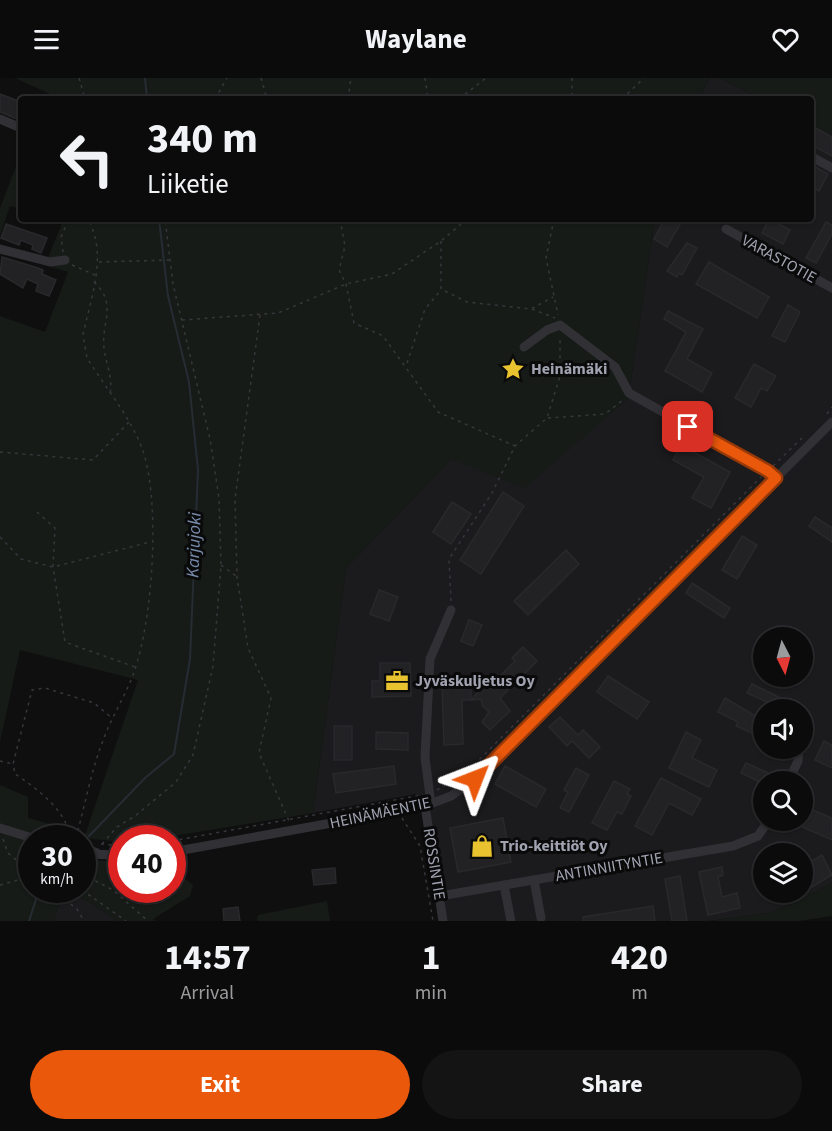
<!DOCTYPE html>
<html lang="en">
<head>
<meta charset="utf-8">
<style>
	body { margin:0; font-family:"Source Sans 3",sans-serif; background:#141415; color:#f1f3f6; height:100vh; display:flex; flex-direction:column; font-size:22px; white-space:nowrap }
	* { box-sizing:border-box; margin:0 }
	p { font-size:20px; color:#9a9b9d }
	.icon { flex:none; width:33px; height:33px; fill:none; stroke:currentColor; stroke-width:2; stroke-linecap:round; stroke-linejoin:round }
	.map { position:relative; height:843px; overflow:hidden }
	.side { display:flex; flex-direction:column; background:#0b0b0c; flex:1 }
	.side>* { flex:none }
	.banner { position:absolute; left:18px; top:18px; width:796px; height:126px; border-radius:6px; box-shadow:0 2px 4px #0004,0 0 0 2px #2b2b2d; background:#0b0b0c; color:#f1f3f6; overflow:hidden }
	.needle { width:39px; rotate:174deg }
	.controls { position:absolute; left:753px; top:549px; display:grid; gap:12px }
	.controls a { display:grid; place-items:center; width:60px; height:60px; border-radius:50%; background:#0b0b0c; box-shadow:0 2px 4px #0004,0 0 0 2px #2b2b2d; font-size:30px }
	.speed { position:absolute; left:18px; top:747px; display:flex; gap:12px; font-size:30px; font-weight:700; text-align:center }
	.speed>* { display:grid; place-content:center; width:78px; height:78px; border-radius:50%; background:#0b0b0c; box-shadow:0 2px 4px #0004,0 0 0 2px #2b2b2d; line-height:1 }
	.speed small { font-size:15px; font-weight:400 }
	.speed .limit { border:9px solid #d22; background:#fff; color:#111 }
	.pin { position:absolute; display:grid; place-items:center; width:51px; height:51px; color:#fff; margin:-26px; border-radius:12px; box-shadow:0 3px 9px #0006 }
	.me { position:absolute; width:66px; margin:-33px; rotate:45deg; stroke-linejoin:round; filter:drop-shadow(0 0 4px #0008) }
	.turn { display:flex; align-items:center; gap:21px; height:126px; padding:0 30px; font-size:27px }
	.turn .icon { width:78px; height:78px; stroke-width:2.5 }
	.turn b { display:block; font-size:42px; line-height:51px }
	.eta { display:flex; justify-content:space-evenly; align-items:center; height:102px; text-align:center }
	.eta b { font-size:36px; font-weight:700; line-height:42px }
	.cta { display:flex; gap:12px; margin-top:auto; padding:12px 30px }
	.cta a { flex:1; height:69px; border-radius:36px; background:#ea580c; color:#fff; font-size:24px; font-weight:700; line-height:69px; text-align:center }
	.cta a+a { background:#141415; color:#f1f3f6 }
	header { display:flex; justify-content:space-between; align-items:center; height:78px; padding:0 30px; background:#0b0b0c; font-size:27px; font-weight:700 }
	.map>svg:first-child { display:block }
</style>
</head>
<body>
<header><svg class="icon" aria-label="menu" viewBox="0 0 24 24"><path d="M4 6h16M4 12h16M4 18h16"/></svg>Waylane<svg class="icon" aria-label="heart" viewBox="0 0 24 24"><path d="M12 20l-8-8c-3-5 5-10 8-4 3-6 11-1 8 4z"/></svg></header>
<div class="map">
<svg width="832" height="843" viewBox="0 0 832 843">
	<rect width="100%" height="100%" fill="#0f0f10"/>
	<!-- built -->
	<g fill="#1b1b1d" fill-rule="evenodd">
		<path d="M709,0H720L761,21H699Z"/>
		<path d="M812,47L832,57V805L797,824L768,835L709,843H446L428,731L416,716L313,735L346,490L451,381L628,321L655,141H812ZM764,560H802V598H764ZM764,632H802V670H764ZM764,704H802V742H764ZM764,776H802V814H764Z"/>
		<path d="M65,812H71L118,843H53Z"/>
	</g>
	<!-- green -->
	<g fill="#161b17">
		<path d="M15,0H709L699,21H61Z"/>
		<path d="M720,0H832V57L812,47V21H761Z"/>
		<path d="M21,76V131L10,128L0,157V130Z"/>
		<path d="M56,141H655L628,321L524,410L451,381L346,490L313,735L161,760H122L121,764L84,760L138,602L20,572L0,664V238L45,254L68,194L45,187L63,143Z"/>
		<path d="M0,707L28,719V740L61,749L62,760H32V812H65L53,843H0Z"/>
		<path d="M180,780L185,801L193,807L190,818L153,841L156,843H118L71,812H82L83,781L121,784L122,812H172L173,781Z"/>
		<path d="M832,805V838L799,843H709L768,835L797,824Z"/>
		<path d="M327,823L330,843H257L258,837Z"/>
	</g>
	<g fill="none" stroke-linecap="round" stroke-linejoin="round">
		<!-- stream -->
		<g stroke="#262c33" stroke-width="2">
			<path d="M145,0L147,21"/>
			<path d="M89,758L145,700L174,676L190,581L198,392L189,304L168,218L159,141"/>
			<path d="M29,843L39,812"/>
		</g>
	</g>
	<!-- building -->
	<g fill="#222224" stroke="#29292c" stroke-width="1.5">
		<path d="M0,16L21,24L19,42L0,34Z"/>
		<path d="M812,48L832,59V78L812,67Z"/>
		<path d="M812,87L828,96L819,113L812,109Z"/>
		<path d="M665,141H683L667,169L654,161Z"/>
		<path d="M769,141L790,152L783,166L762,155Z"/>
		<path d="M826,144L832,147V156L816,185L806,180Z"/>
		<path d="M6,146L47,160L41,175L32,171L33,167L21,162L19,167L1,160Z"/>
		<path d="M687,165L697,170L682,197L679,195L677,199L667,193Z"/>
		<path d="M2,179L38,190L43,192L42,196L56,202L49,218L36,213L38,206L27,201L23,210L0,196Z"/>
		<path d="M709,184L769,219L757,240L696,206Z"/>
		<path d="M788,227L800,234L785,264L772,258Z"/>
		<path d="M668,233L703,251L687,281L712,295L702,314L665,293L686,254L664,241Z"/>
		<path d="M754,286L776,298L767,313L761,310L751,329L735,320Z"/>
		<path d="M681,367L730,394L711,430L692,420L704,399L673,382Z"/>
		<path d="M503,414L524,428L481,496L460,482Z"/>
		<path d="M452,424L471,436L451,466L433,454Z"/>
		<path d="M815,439L832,450V464L809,448Z"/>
		<path d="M742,458L757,467L737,501L722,492Z"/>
		<path d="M566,472L579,486L528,537L514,523Z"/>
		<path d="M692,505L730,530L724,540L686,515Z"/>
		<path d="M379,512L398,519L389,543L370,536Z"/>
		<path d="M469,542L482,547L473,568L461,563Z"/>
		<path d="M523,569L537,583L500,620L510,633L490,652L482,644L489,634L482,627L481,621L471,622L484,608H490L515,583L512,580Z"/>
		<path d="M380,585H410L411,618L372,619V603H380Z"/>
		<path d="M608,598L649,624L637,641L597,614Z"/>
		<path d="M752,606L785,622L780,630L747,615Z"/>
		<path d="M471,609V622H462L463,666L444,667L442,610Z"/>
		<path d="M725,620L764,643L758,658L736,648L738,644L718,634Z"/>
		<path d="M560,639L578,657L583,652L600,669L589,680L572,663L567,668L549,649Z"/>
		<rect x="334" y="648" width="18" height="34"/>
		<path d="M376,654L408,655V672L376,671Z"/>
		<path d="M686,654L701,662L692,680L717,692L709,709L669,690Z"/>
		<path d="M824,663L832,667V690L815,682Z"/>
		<path d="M746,685L773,697L770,704H760L741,695Z"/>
		<path d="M394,688L396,706L336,715L333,696Z"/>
		<path d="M505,688L546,711L536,729L495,706Z"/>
		<path d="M576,690L589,697L569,734L560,730L568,714L564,712Z"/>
		<path d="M661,700L701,721L692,737L669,725L652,757L635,748Z"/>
		<path d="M614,703L630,711L627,716L631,718L622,736L617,734L607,752L592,745Z"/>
		<path d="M806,729L832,740V762L798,747Z"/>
		<path d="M503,740L511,784L458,794L450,750Z"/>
		<path d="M822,777L832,797L802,815V789Z"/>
		<path d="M722,789L723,797L718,799L722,819L737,815L740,830L708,837L699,794Z"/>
		<path d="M335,790L336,805L314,807L312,792Z"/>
		<path d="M680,798L687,843H672L665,801Z"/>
		<path d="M653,828L655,843H583V839Z"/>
		<path d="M238,829L240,843H224L223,831Z"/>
	</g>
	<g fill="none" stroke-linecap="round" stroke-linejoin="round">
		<!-- path -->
		<g stroke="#36373c" stroke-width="1.5" stroke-dasharray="3 4.5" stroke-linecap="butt">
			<path d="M79,0L85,21"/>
			<path d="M261,0L267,21"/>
			<path d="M425,0L428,21"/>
			<path d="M572,0V21"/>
			<path d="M215,21L227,0"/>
			<path d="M348,21L351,0"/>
			<path d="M459,21L486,0"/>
			<path d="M622,21L644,0"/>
			<path d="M340,141L345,168L339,192L346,206L354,245L383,258L438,334L515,368"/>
			<path d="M554,141L546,180L558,237"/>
			<path d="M441,163V211L467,224L531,231L553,219"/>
			<path d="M63,174L61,159L69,141"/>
			<path d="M99,184L170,182"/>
			<path d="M72,187L95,197"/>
			<path d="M94,204C118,226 101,245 104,270C106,287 113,298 110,316"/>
			<path d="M532,231L555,240"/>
			<path d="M260,237L235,421L237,499L248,570L271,620L259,675L289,743"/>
			<path d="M182,242L278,235L346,206L392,196L441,163L467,141"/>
			<path d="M407,285L425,231L441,212"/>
			<path d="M827,336L832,329"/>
			<path d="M548,340L605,336L623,322"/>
			<path d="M0,374L93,382L129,344"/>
			<path d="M773,388L802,360"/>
			<path d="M37,434L55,450L53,489L65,564L135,589"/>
			<path d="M0,459L21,481L53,489L150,464"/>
			<path d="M221,487L236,498"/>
			<path d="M451,523L449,481L492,415L515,368L547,340L560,298V259"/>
			<path d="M0,683L13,686"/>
			<path d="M437,712L467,694L761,399"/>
			<path d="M402,740L420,768L433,843"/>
			<path d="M37,752L71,760"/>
			<path d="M69,760C70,735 35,709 15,696L13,686L32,612L45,610L94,625L112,640"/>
			<path d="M80,760L78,752C86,722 92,690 104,660C112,638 126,617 134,594C153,541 161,422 142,370C129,337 105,309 87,280L83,257C91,218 108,178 88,141"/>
			<path d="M3,761L8,775L32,795"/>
			<path d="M172,763L422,717"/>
			<path d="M101,766L112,767"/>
			<path d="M102,766L117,749L135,738L176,704L193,677L213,588L221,487L219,420L210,361L173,206L165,141"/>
			<path d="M82,796L113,812L148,843"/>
			<path d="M0,807L32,798"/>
			<path d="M53,812L77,831L84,843"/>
			<path d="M82,812L126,843"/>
		</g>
		<!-- minor -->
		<g stroke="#303035" stroke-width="9">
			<path d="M0,41L21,50"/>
			<path d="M812,79L832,90"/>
			<path d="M726,151L832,210"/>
			<path d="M0,171L50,184L65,182"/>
			<path d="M524,269L547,252L560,247L615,289L629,315L768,393L776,400"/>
			<path d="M788,704L798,683L799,670"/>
			<path d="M431,726L425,679L430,581L451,532"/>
			<path d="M425,728L443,843"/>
			<path d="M0,750L32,760"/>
			<path d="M82,769L97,775"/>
			<path d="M172,774L425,728L451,718L475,701L832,344"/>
			<path d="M82,776L122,777"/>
			<path d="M534,802L541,840"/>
			<path d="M504,807L511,843"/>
			<path d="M440,818L733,768L758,758L769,742"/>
		</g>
	</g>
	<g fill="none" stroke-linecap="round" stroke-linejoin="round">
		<!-- route casing -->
		<g stroke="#983908" stroke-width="15">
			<path id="route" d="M475,701L776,400L768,393L688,349"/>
		</g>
		<!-- route -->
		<use href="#route" stroke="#ea580c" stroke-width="10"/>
	</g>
	<!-- icons -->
	<defs>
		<g id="sight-bare" transform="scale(1.8)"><path d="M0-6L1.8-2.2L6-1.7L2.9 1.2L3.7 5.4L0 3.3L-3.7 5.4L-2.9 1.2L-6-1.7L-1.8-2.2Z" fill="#e8c32f" stroke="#0a0a0b" stroke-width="2.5" paint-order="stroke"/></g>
		<g id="office-bare" transform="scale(1.8)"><path d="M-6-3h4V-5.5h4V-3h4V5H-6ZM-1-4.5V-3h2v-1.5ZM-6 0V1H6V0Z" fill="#e8c32f" stroke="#0a0a0b" stroke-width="2.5" paint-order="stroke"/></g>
		<g id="shop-bare" transform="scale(1.8)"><path d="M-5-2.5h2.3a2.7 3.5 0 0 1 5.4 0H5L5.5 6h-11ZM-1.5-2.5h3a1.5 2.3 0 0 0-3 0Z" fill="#e8c32f" stroke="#0a0a0b" stroke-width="2.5" paint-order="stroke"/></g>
	</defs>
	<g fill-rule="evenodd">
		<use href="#sight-bare" x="513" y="291"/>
		<use href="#office-bare" x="397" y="603"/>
		<use href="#shop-bare" x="482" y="768"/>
	</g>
	<g text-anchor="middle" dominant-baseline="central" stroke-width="6" stroke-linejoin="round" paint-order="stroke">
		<!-- street labels -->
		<g font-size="16" fill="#a1a3b1" stroke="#0a0a0b">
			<text transform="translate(779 181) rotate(29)">VARASTOTIE</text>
			<text transform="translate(380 735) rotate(-12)">HEINÄMÄENTIE</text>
			<text transform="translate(434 786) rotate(81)">ROSSINTIE</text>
			<text transform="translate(609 789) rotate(-10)">ANTINNIITYNTIE</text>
		</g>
		<!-- poi labels -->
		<g font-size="16" font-weight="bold" fill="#a1a3b1" stroke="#0a0a0b" text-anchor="start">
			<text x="531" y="291">Heinämäki</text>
			<text x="415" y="603">Jyväskuljetus Oy</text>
			<text x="500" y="768">Trio-keittiöt Oy</text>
		</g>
		<!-- water labels -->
		<g font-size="18" font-style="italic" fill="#788cab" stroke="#0a0a0b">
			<text transform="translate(194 467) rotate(-88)">Karjujoki</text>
		</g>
	</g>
</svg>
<div class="controls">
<a><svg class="needle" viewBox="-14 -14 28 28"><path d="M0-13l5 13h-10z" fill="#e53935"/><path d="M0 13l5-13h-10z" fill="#9a9b9d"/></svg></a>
<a><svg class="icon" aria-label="sound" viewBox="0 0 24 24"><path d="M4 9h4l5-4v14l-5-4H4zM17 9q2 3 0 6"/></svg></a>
<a><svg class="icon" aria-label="search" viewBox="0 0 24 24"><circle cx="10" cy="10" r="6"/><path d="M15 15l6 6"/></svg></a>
<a><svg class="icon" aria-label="layers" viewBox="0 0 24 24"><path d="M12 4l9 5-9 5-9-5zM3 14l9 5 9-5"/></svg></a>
</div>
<div class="speed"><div>30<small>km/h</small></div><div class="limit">40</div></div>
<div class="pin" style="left:688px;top:349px;background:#d93025"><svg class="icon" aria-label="arrive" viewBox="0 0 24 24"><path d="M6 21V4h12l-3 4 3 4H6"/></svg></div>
<svg class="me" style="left:475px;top:701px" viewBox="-20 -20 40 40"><path d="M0-17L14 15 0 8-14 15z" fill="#ea580c" stroke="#fff" stroke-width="4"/></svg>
<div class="banner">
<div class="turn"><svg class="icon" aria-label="left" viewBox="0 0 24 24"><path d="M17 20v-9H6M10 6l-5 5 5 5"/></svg><div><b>340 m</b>Liiketie</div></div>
</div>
</div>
<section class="side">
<div class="eta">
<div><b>14:57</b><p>Arrival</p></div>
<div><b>1</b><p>min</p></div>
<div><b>420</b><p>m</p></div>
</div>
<div class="cta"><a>Exit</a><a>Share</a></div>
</section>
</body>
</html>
